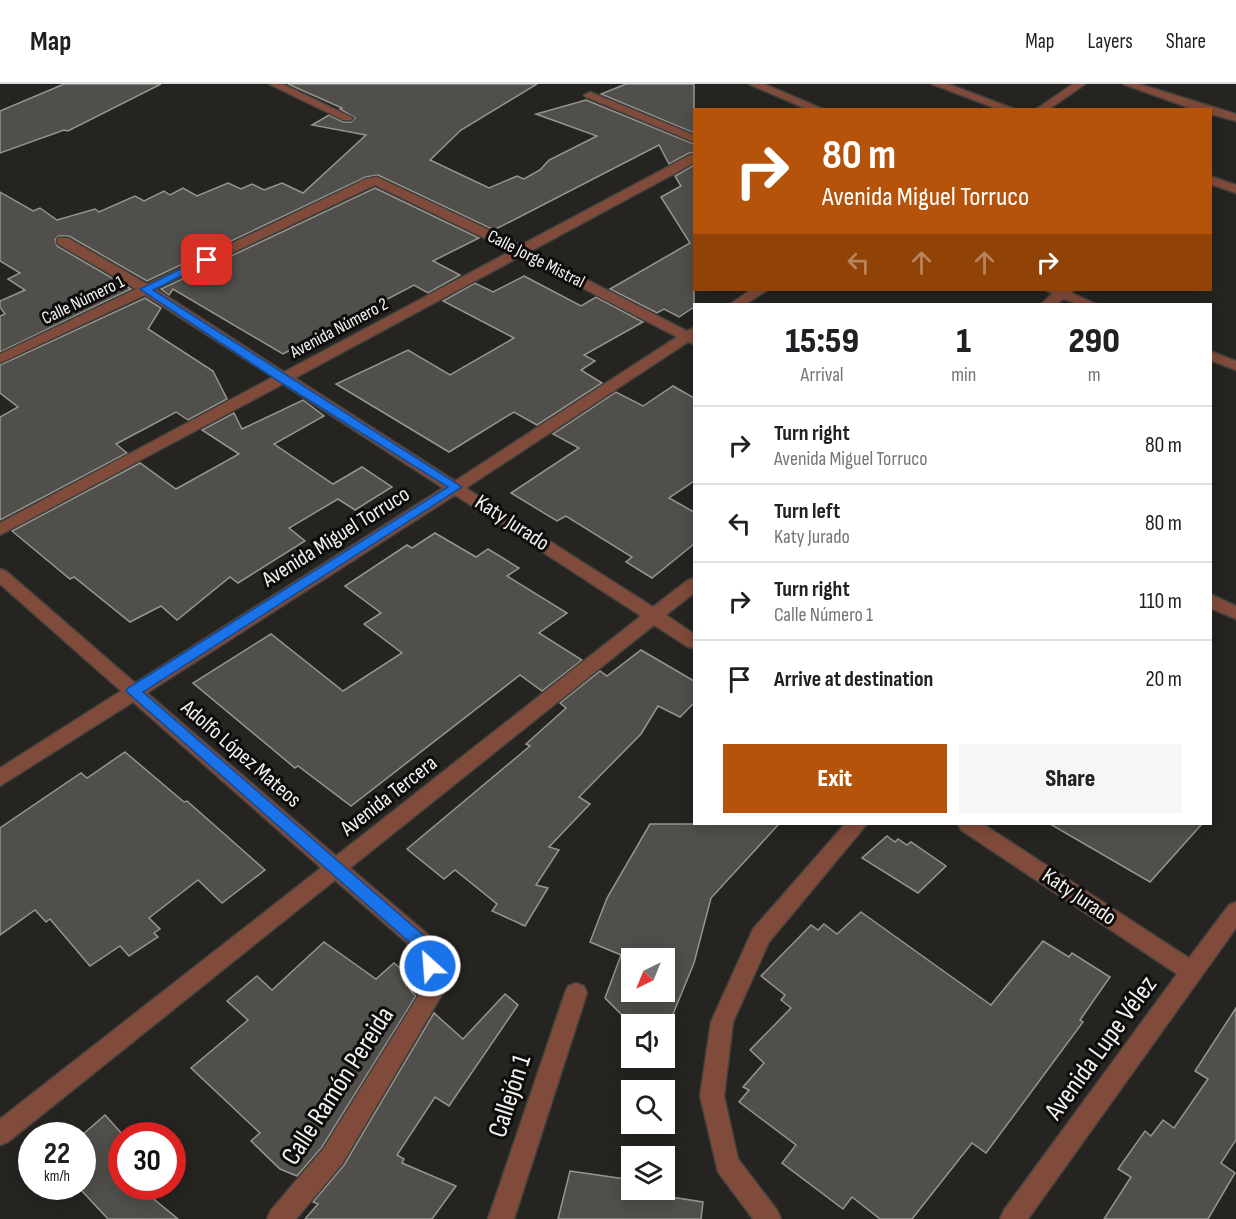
<!DOCTYPE html>
<html lang="en">
<head>
<meta charset="utf-8">
<style>
	body { margin:0; font-family:"Sofia Sans Condensed",sans-serif; background:#f6f6f6; color:#202124; height:100vh; display:flex; flex-direction:column; font-size:22px; white-space:nowrap }
	* { box-sizing:border-box; margin:0 }
	p { font-size:20px; color:#757577 }
	.icon { flex:none; width:33px; height:33px; fill:none; stroke:currentColor; stroke-width:2; stroke-linecap:round; stroke-linejoin:round }
	.map { position:relative; flex:1; overflow:hidden }
	.panel { position:absolute; left:693px; top:219px; width:519px; height:522px; display:flex; flex-direction:column; background:#fff; border-radius:0px; box-shadow:0 3px 15px #0003 }
	.panel>* { flex:none }
	.banner { position:absolute; left:693px; top:24px; width:519px; height:183px; border-radius:0px; box-shadow:0 3px 15px #0003; background:#b45309; color:#fff; overflow:hidden }
	.needle { width:39px; rotate:223deg }
	.buttons { position:absolute; left:621px; top:864px; display:grid; gap:12px }
	.buttons a { display:grid; place-items:center; width:54px; height:54px; border-radius:0px; background:#fff; box-shadow:0 3px 15px #0003; font-size:30px }
	.speed { position:absolute; left:18px; top:1038px; display:flex; gap:12px; font-size:30px; font-weight:700; text-align:center }
	.speed>* { display:grid; place-content:center; width:78px; height:78px; border-radius:50%; background:#fff; box-shadow:0 3px 15px #0003; line-height:1 }
	.speed small { font-size:15px; font-weight:400 }
	.speed .limit { border:9px solid #d22; background:#fff; color:#111 }
	.pin { position:absolute; display:grid; place-items:center; width:51px; height:51px; color:#fff; margin:-26px; border-radius:12px; box-shadow:0 3px 9px #0006 }
	.me { position:absolute; width:66px; margin:-33px; rotate:334deg; stroke-linejoin:round; filter:drop-shadow(0 0 4px #0008) }
	.turn { display:flex; align-items:center; gap:21px; height:126px; padding:0 30px; font-size:27px }
	.turn .icon { width:78px; height:78px; stroke-width:2.5 }
	.turn b { display:block; font-size:42px; line-height:51px }
	.lanes { display:flex; align-items:center; height:57px; padding:0 30px; background:#0003; justify-content:center; gap:30px; direction:ltr }
	.lanes .off { opacity:.35 }
	.eta { display:flex; justify-content:space-evenly; align-items:center; height:102px; text-align:center }
	.eta b { font-size:36px; font-weight:800; line-height:42px }
	.primary-button { display:flex; gap:12px; margin-top:auto; padding:12px 30px }
	.primary-button a { flex:1; height:69px; border-radius:0px; background:#b45309; color:#fff; font-size:24px; font-weight:800; line-height:69px; text-align:center }
	.primary-button a+a { background:#f6f6f6; color:#202124 }
	ul { padding:0; list-style:none }
	li { display:flex; align-items:center; gap:18px; height:78px; padding:0 30px; border-top:2px solid #e0e0e0 }
	li div { flex:1 }
	li b { display:block; font-size:22px }
	li em { font-style:normal }
	header { display:flex; align-items:center; gap:36px; box-sizing:border-box; height:84px; padding:0 30px; background:#fff; border-bottom:2px solid #e0e0e0 }
	header strong { font-size:28px }
	nav { display:flex; gap:33px; margin-inline-start:auto; font-size:21px }
	.map>svg:first-child { display:block }
</style>
</head>
<body>
<header>
<strong>Map</strong>
<nav><a>Map</a><a>Layers</a><a>Share</a></nav>
</header>
<div class="map">
<svg width="1236" height="1135" viewBox="0 0 1236 1135">
	<rect width="100%" height="100%" fill="#252420"/>
	<!-- building -->
	<g fill="#504f4b" stroke="#969590" stroke-width="1.5" fill-rule="evenodd">
		<path d="M64,0H161L68,47L64,46L0,69V27Z"/>
		<path d="M288,0H537L461,46L430,76L489,104L517,92L524,95L540,86L549,76L597,52L536,30L586,16L694,60V69H689L669,80L659,61L494,146L378,91L366,93L147,197L69,152H58L55,156L57,162L131,205L0,268V232L5,230L0,223V217L25,206L8,195L20,189L0,177V108L33,127L40,124L57,136L95,125L99,128L135,112L144,117L164,107L170,111L183,104L197,112L228,99L241,105L252,100L264,106L282,99L303,109L366,51L312,41L329,31L343,38H351L355,34L340,25L342,24Z"/>
		<path d="M626,0H694V49L601,10Z"/>
		<path d="M694,81V223L679,233L664,225L657,229L610,205L690,159L661,113L681,102L675,92Z"/>
		<path d="M375,104L479,154L433,177L460,191L428,209L414,201L283,270L173,205L169,211L161,205Z"/>
		<path d="M524,192L581,222L596,213L643,238L584,271L595,277L581,286L602,299L537,341L514,328L449,368L336,300L408,266L450,291L514,254L443,217L475,199L493,208Z"/>
		<path d="M145,214L161,224L148,245L213,287L227,315L188,336L176,328L116,360L127,369L0,436V333L18,323L0,309V281Z"/>
		<path d="M673,302L694,314V397L669,414L694,428V460L652,494L626,478L632,473L566,432L557,437L511,409L579,364L553,350L616,308L643,322Z"/>
		<path d="M303,316L324,332L274,360L333,400L362,383L392,403L355,426L338,415L289,444L305,457L238,499L230,493L177,536L161,522L130,538L74,493L70,495L12,447L140,379L176,405L239,370L202,346L234,329L242,345Z"/>
		<path d="M435,449L476,473L488,465L519,484L507,492L567,529L539,549L582,576L542,607L520,591L351,722L298,682L295,684L193,599L271,550L343,607L402,569L364,540L381,529L345,502L407,461L412,464Z"/>
		<path d="M641,566L694,597V619L680,633L658,622L641,650L579,713L590,720L549,763L559,766L536,801L548,804L525,842L492,827L497,820L455,786L444,795L407,765L530,662L526,660L566,624L560,619L600,587L607,592Z"/>
		<path d="M125,668L184,718L187,717L265,786L222,819L198,796L149,834L160,845L154,849L158,853L129,872L120,862L90,882L50,835L46,838L35,826L0,851V744L81,689L87,694Z"/>
		<path d="M650,740H779L711,814L694,879L669,940H631L605,914L621,871L590,858L607,814ZM632,874H664V908H632Z"/>
		<path d="M1050,740H1202L1150,798Z"/>
		<path d="M887,752L895,758L898,755L907,761L911,758L946,782L918,809L862,774Z"/>
		<path d="M861,828L991,921L1043,857L1069,873L1072,869L1110,893L1080,936L1083,938L986,1069L972,1059L912,1135H880L852,1113L843,1125L782,1079L796,1061L739,1018L749,1006L743,1003L764,979L750,966L791,924L781,916L785,911L761,892L811,841L818,846L824,840L837,850Z"/>
		<path d="M324,858L376,895L394,879L417,898L411,907L416,912L322,1063L297,1092L280,1085L251,1057L260,1049L191,984L248,936L227,917L257,892L272,906Z"/>
		<path d="M505,910L518,921L449,1022L435,1013L397,1071L404,1075L402,1079L456,1102L432,1135H305L318,1120L313,1118L344,1081L434,929L463,955Z"/>
		<path d="M1236,924V1056L1221,1079L1235,1089L1208,1135H1104L1131,1093L1118,1085L1145,1047L1151,1052L1163,1036L1174,1044L1208,995L1195,987Z"/>
		<path d="M105,1031L124,1052H122V1102H149L144,1107L178,1135H108L82,1107L80,1102H82V1052H81Z"/>
		<path d="M570,1087L632,1096V1107L703,1118L701,1135H558Z"/>
	</g>
	<g fill="none" stroke-linecap="round" stroke-linejoin="round">
		<!-- minor casing -->
		<g stroke="#42413d" stroke-width="3">
			<g id="minor">
				<path d="M269,0H283L353,34L351,36H343Z"/>
				<path d="M749,0H764L825,26H809Z"/>
				<path d="M932,0H948L1017,26H1000Z"/>
				<path d="M1073,0H1085L1048,26H1035Z"/>
				<path d="M1123,0H1139L1236,30V37L1210,30V26H1195Z"/>
				<path d="M590,8L694,51V58L586,13L584,11Z"/>
				<path d="M690,71H694V79L531,167L687,247L694,244V260L688,258L466,404L653,523L688,496L694,494V509L666,531L694,550V564L688,563L654,541L350,784L432,854L447,902L342,1080L296,1135H267L271,1126L324,1064L425,901L415,866L335,796L8,1058L0,1061V1035L321,784L133,618L0,702V684L121,607L0,500V485L6,487L135,599L443,404L283,300L0,451V439L273,293L145,211L0,279V270L136,205L58,160L57,157L58,154H68L147,200L366,95L377,93L521,161ZM375,101L511,167L284,288L156,205ZM521,172L677,253L455,397L295,294ZM455,411L641,532L336,772L147,609Z"/>
				<path d="M1210,92L1236,101V109L1210,100Z"/>
				<path d="M751,206H767L746,220H730Z"/>
				<path d="M1046,206H1073L1072,209L1096,220H1078L1064,215L1056,220H1041L1052,210Z"/>
				<path d="M1210,267L1236,277V286L1210,276Z"/>
				<path d="M1210,510L1236,522V535L1210,524Z"/>
				<path d="M845,740H867L769,858L733,938L724,1012L738,1075L777,1126L781,1135H753L718,1088L700,1012L711,938L753,845Z"/>
				<path d="M958,740H983L1189,874L1229,821L1236,818V844L1028,1135H1000L1004,1126L1177,890L961,746Z"/>
				<path d="M576,899L584,902L587,909L514,1135H488L565,909L568,902Z"/>
			</g>
		</g>
		<!-- minor -->
		<use href="#minor" fill="#804b3a" fill-rule="evenodd"/>
	</g>
	<!-- route -->
	<path fill="#1a73e8" stroke="#114b97" stroke-width="1.5" d="M203,174L212,176L153,206L462,403L143,608L429,856L438,882L436,887L430,889L424,887L417,865L126,607L128,604L448,403L280,298L140,205Z"/>
	<g text-anchor="middle" dominant-baseline="central" stroke-width="6" stroke-linejoin="round" paint-order="stroke">
		<!-- far-street labels -->
		<g font-size="18" fill="#f2f1ef" stroke="#0e0d0c">
			<text transform="translate(536 175) rotate(27)">Calle Jorge Mistral</text>
			<text transform="translate(83 216) rotate(-26)">Calle Número 1</text>
			<text transform="translate(339 244) rotate(-28)">Avenida Número 2</text>
		</g>
		<!-- street labels -->
		<g font-size="22" fill="#f2f1ef" stroke="#0e0d0c">
			<text transform="translate(512 439) rotate(33)">Katy Jurado</text>
			<text transform="translate(336 453) rotate(-32)">Avenida Miguel Torruco</text>
			<text transform="translate(241 670) rotate(41)">Adolfo López Mateos</text>
			<text transform="translate(389 712) rotate(-38)">Avenida Tercera</text>
			<text transform="translate(1079 813) rotate(34)">Katy Jurado</text>
		</g>
		<!-- near-street labels -->
		<g font-size="27" fill="#f2f1ef" stroke="#0e0d0c">
			<text transform="translate(1101 964) rotate(-54)">Avenida Lupe Vélez</text>
			<text transform="translate(338 1002) rotate(-57)">Calle Ramón Pereida</text>
			<text transform="translate(510 1012) rotate(-72)">Callejón 1</text>
		</g>
	</g>
</svg>
<div class="buttons">
<a><svg class="needle" viewBox="-14 -14 28 28"><path d="M0-13l5 13h-10z" fill="#e53935"/><path d="M0 13l5-13h-10z" fill="#757577"/></svg></a>
<a><svg class="icon" aria-label="sound" viewBox="0 0 24 24"><path d="M4 9h4l5-4v14l-5-4H4zM17 9q2 3 0 6"/></svg></a>
<a><svg class="icon" aria-label="search" viewBox="0 0 24 24"><circle cx="10" cy="10" r="6"/><path d="M15 15l6 6"/></svg></a>
<a><svg class="icon" aria-label="layers" viewBox="0 0 24 24"><path d="M12 4l9 5-9 5-9-5zM3 14l9 5 9-5"/></svg></a>
</div>
<div class="speed"><div>22<small>km/h</small></div><div class="limit">30</div></div>
<div class="pin" style="left:207px;top:176px;background:#d93025"><svg class="icon" aria-label="arrive" viewBox="0 0 24 24"><path d="M6 21V4h12l-3 4 3 4H6"/></svg></div>
<svg class="me" style="left:430px;top:882px" viewBox="-20 -20 40 40"><circle r="17" fill="#1a73e8" stroke="#fff" stroke-width="3"/><path d="M0-11L8 9 0 5-8 9z" fill="#fff"/></svg>
<div class="banner">
<div class="turn"><svg class="icon" aria-label="right" viewBox="0 0 24 24"><path d="M7 20v-9h11M14 6l5 5-5 5"/></svg><div><b>80 m</b>Avenida Miguel Torruco</div></div>
<div class="lanes"><svg class="icon off" aria-label="left" viewBox="0 0 24 24"><path d="M17 20v-9H6M10 6l-5 5 5 5"/></svg><svg class="icon off" aria-label="ahead" viewBox="0 0 24 24"><path d="M12 20V5M6 11l6-6 6 6"/></svg><svg class="icon off" aria-label="ahead" viewBox="0 0 24 24"><path d="M12 20V5M6 11l6-6 6 6"/></svg><svg class="icon" aria-label="right" viewBox="0 0 24 24"><path d="M7 20v-9h11M14 6l5 5-5 5"/></svg></div>
</div>
<section class="panel">
<div class="eta">
<div><b>15:59</b><p>Arrival</p></div>
<div><b>1</b><p>min</p></div>
<div><b>290</b><p>m</p></div>
</div>
<ul>
<li><svg class="icon" aria-label="right" viewBox="0 0 24 24"><path d="M7 20v-9h11M14 6l5 5-5 5"/></svg><div><b>Turn right</b><p>Avenida Miguel Torruco</p></div><em>80 m</em></li>
<li><svg class="icon" aria-label="left" viewBox="0 0 24 24"><path d="M17 20v-9H6M10 6l-5 5 5 5"/></svg><div><b>Turn left</b><p>Katy Jurado</p></div><em>80 m</em></li>
<li><svg class="icon" aria-label="right" viewBox="0 0 24 24"><path d="M7 20v-9h11M14 6l5 5-5 5"/></svg><div><b>Turn right</b><p>Calle Número 1</p></div><em>110 m</em></li>
<li><svg class="icon" aria-label="arrive" viewBox="0 0 24 24"><path d="M6 21V4h12l-3 4 3 4H6"/></svg><div><b>Arrive at destination</b></div><em>20 m</em></li>
</ul>
<div class="primary-button"><a>Exit</a><a>Share</a></div>
</section>
</div>
</body>
</html>
